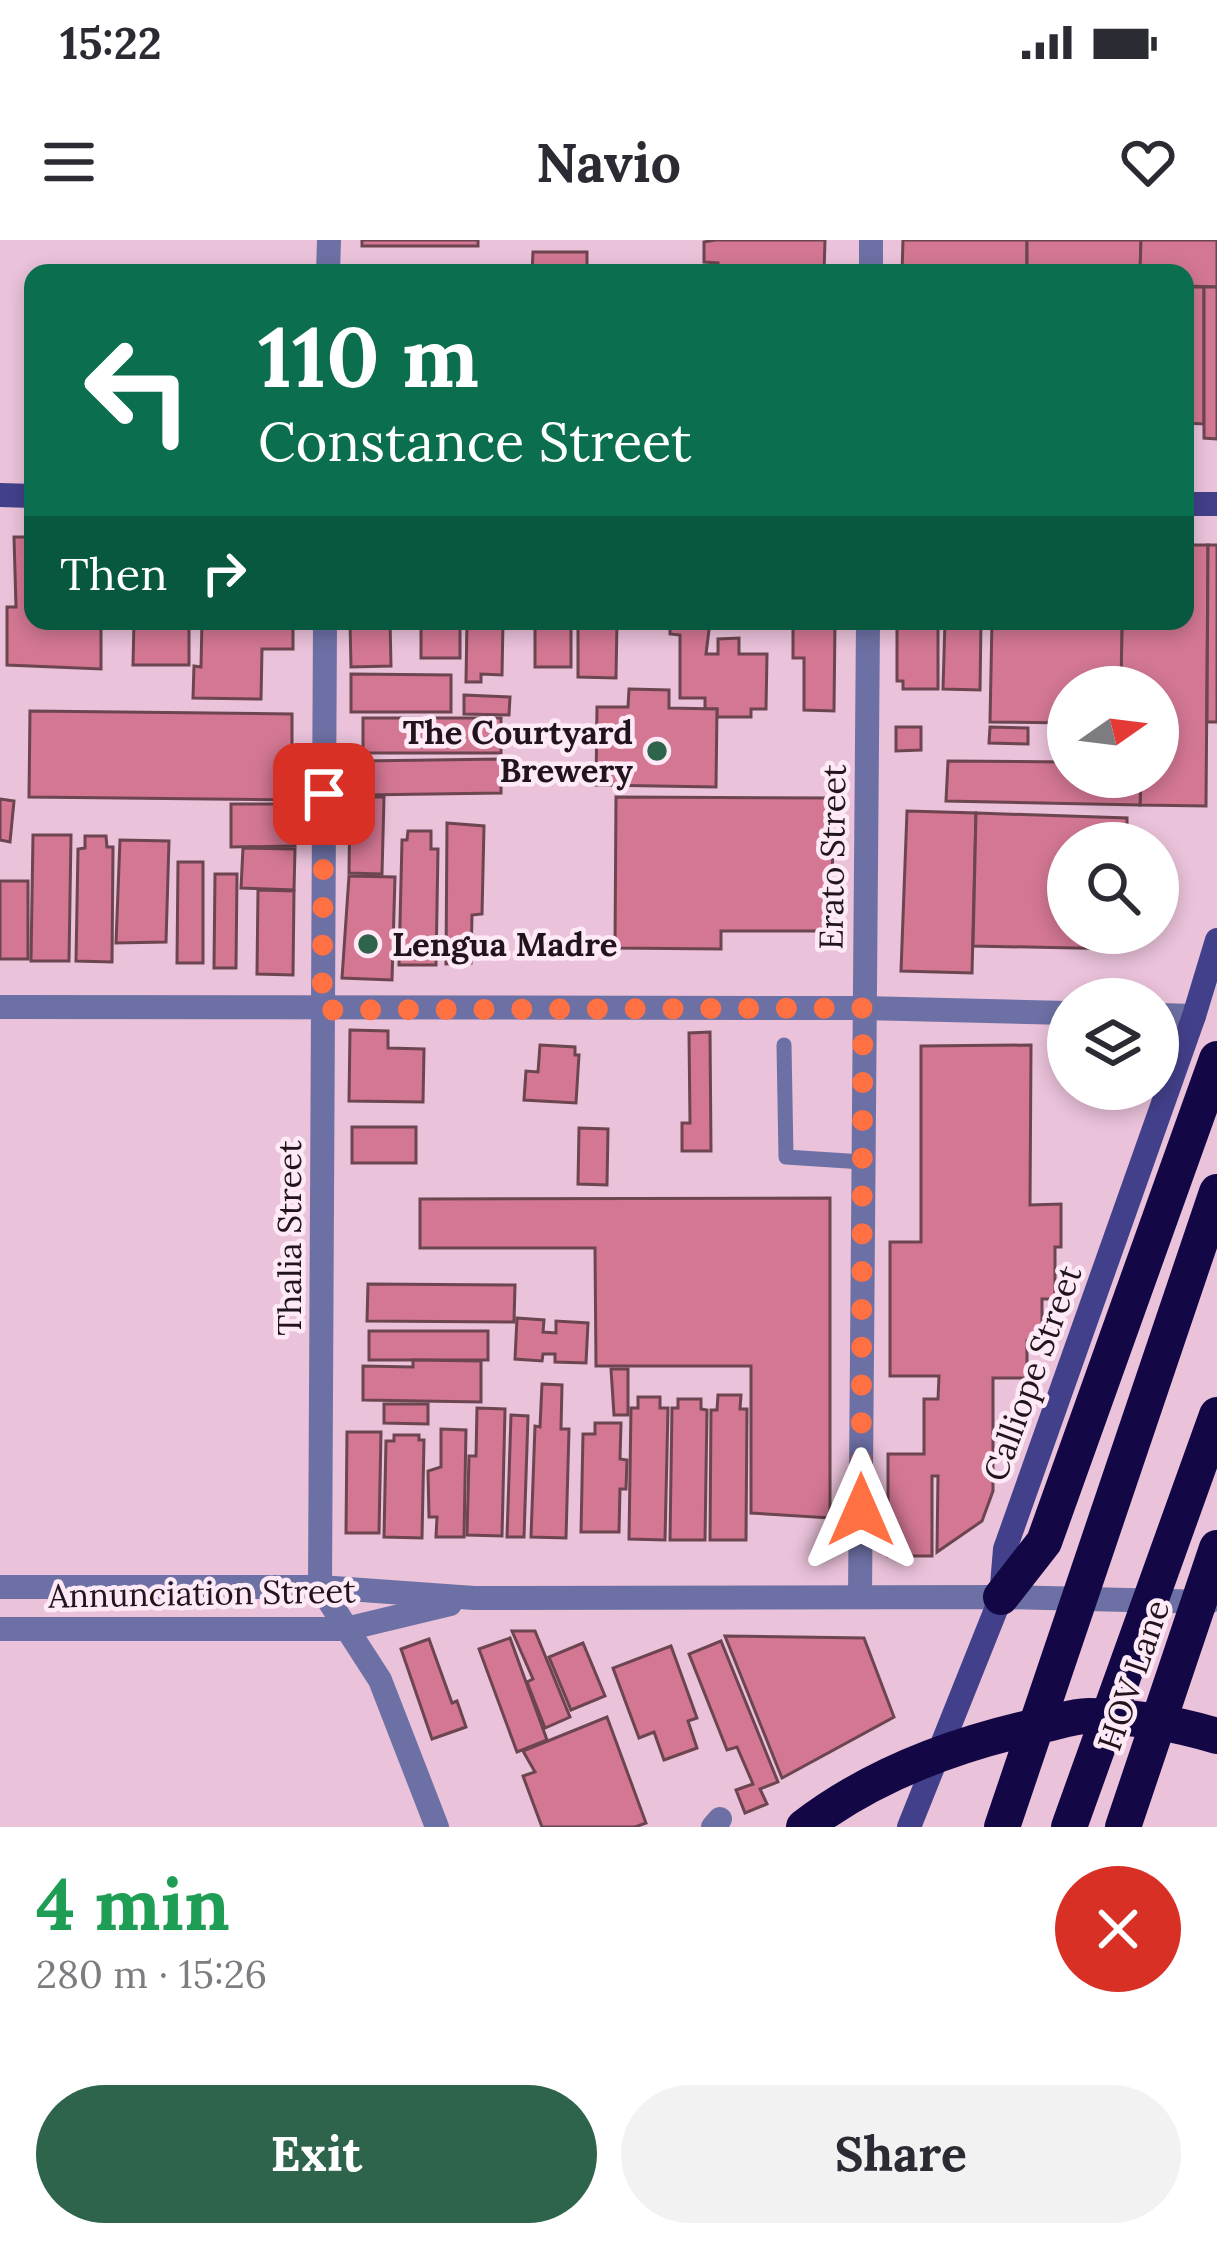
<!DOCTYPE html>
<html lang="en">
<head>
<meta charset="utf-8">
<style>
	body { margin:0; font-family:Lora,serif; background:#f2f2f3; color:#2b2b33; height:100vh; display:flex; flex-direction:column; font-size:45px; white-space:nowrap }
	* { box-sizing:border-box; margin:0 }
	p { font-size:39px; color:#7c7c81 }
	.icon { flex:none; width:66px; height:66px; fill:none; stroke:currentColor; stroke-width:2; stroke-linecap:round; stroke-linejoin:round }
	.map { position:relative; height:1587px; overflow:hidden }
	.drawer { display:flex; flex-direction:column; background:#fff; flex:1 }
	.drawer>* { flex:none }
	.top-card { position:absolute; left:24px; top:24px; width:1170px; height:366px; border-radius:24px; box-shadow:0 6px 18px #0003; background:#0b6e4f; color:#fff; overflow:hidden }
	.needle { width:78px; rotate:76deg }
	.buttons { position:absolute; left:1047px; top:426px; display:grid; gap:24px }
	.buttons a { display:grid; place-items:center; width:132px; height:132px; border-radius:50%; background:#fff; box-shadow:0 6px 18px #0003; font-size:60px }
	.pin { position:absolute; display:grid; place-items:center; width:102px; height:102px; color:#fff; margin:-51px; border-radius:24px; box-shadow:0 6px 18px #0006 }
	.me { position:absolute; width:132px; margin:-66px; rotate:0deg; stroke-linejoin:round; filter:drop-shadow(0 0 9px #0008) }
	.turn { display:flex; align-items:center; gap:42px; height:252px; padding:0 36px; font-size:54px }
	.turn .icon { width:156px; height:156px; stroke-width:2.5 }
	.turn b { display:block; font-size:84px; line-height:102px }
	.then { display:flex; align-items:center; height:114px; padding:0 36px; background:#0003; gap:24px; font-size:45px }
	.round { display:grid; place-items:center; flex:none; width:126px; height:126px; border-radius:63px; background:#f2f2f3 }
	.headline { display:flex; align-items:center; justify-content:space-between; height:204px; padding:0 36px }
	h1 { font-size:72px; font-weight:800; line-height:90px; color:#1e9e55 }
	.cta { display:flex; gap:24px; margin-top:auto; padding:24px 36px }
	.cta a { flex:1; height:138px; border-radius:72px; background:#2e644b; color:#fff; font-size:48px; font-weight:800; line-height:138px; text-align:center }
	.cta a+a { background:#f2f2f3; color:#2b2b33 }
	.status { display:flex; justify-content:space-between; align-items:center; height:84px; padding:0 60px; background:#fff; direction:ltr }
	.status svg { height:33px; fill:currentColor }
	header { display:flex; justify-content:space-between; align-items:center; height:156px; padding:0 36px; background:#fff; font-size:54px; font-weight:800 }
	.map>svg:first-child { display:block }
</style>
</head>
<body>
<div class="status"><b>15:22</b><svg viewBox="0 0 49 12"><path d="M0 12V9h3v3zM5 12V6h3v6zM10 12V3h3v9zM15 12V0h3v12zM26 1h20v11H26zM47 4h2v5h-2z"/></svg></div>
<header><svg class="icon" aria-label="menu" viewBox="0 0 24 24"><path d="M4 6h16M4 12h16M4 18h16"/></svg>Navio<svg class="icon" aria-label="heart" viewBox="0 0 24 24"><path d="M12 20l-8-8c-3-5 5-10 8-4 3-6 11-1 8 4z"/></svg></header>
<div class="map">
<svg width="1217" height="1587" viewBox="0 0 1217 1587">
	<rect width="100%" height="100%" fill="#eac2da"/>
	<!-- building -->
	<g fill="#d37793" stroke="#6c4550" stroke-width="3">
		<rect x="362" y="0" width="116" height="6"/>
		<path d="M715,0H825L824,33H718V23L704,22V2Z"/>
		<path d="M903,0H1027V33H902Z"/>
		<path d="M1027,0H1141L1140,33H1027Z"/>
		<path d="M1141,0H1217V47L1185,46V33H1140Z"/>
		<path d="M533,12H587V33H532Z"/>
		<path d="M1185,47H1204V184L1185,183Z"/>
		<path d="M1204,47H1217V199L1204,198Z"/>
		<path d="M14,297H33V381H101V429L7,425V367H16Z"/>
		<path d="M1185,305H1208L1206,566L1140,565L1141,537H1158V447H1121L1122,381H1185Z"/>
		<path d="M1208,305H1217V482H1207Z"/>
		<path d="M134,381H189V425H133Z"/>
		<path d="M202,381H293V409H262L261,459L193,458L194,426L201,427Z"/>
		<path d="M350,381H390L391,426L351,427Z"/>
		<rect x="421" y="381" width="39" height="37"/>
		<path d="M467,381H503L502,435L481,434V442H466Z"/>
		<rect x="535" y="381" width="36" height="46"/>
		<path d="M578,381H617L616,438L578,437Z"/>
		<path d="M670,381L710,382L706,414H718V399L739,398V414H767L766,469H751V477H717V469H705V458H680V395L670,394Z"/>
		<path d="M793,381H835L834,471L804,470V418H793Z"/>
		<path d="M897,381H938V449H903V441H897Z"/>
		<path d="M945,381H981L980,450L943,449Z"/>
		<path d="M992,381H1122L1121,447H1068V483L990,482Z"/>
		<path d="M351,434L451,435V472H351Z"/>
		<path d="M629,449L669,450V468L717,469L716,547L596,545L597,467H628Z"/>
		<path d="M464,455L510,457L509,475L464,474Z"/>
		<path d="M30,471L292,474V560L29,557Z"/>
		<rect x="363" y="478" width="138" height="35"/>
		<path d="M896,487H921V510L896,511Z"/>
		<path d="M990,487L1028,488V504L989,503Z"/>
		<path d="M501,519V553L362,555V521Z"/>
		<path d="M948,521L1068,522V537H1141L1140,565L946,561Z"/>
		<path d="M350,557H384L382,634L349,633Z"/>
		<path d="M616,557L833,558L832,691H721V709L615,708Z"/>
		<path d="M0,559L14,561L10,602L0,600Z"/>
		<path d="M231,564H295V606L231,607Z"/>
		<path d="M907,571L976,573L972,733L901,731Z"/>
		<path d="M976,573L1127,578V603H1068V693H1123V709L973,706Z"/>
		<path d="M447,583L484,586L482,674L472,675L471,723L446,724Z"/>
		<path d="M408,591H431V609H438L436,725H399L402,600H407Z"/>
		<path d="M33,595H71L69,721H31Z"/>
		<path d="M85,596H106L107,607H113L112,722L76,721L78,609L85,608Z"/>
		<path d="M120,600L169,601L166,702L116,703Z"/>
		<path d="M243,608L295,609L294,650L241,648Z"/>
		<path d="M178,622H203V723H177Z"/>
		<path d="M215,634H237L236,728H214Z"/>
		<path d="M349,636L395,637L392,740L342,738Z"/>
		<rect x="0" y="641" width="28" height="78"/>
		<path d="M258,650L294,651L293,735L257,734Z"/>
		<path d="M350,790L388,791V808L424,809L423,862L349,861Z"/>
		<path d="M710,792L711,911H682V883H690L689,793Z"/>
		<path d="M540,805L575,807V815H579L576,863L524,860L526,831L538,832Z"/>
		<path d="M1031,805L1030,965L1061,964V1007H1055V1059H1042V1101H1027V1138H993V1251L982,1281L937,1312L938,1236H932V1316H888V1214H924V1159H938L939,1136H890V1002H921V806Z"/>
		<rect x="352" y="887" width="64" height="36"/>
		<path d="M579,888L608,889L607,945L578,944Z"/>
		<path d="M830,958V1278L751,1273V1126H596L595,1008H420V959Z"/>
		<path d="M368,1044L515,1045L514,1082L367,1081Z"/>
		<path d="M517,1078L544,1080L543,1092L556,1093V1081L588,1083L586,1123L555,1122V1114H543L542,1121L515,1119Z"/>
		<rect x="369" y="1091" width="119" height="29"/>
		<path d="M413,1120L481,1121V1162L363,1160V1126L413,1127Z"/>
		<path d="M611,1129H628V1175H614Z"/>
		<path d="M542,1144L562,1145L561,1189H569L566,1298L531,1297L535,1186L540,1187Z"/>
		<path d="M718,1155H741L740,1169H747L746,1300H710L711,1170H717Z"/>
		<path d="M638,1157H660V1168H668L665,1300L629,1299L631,1168H638Z"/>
		<path d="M678,1159H701V1169L707,1170L705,1300H670L672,1168H678Z"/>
		<path d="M384,1164H428V1184L384,1183Z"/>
		<path d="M477,1168L505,1169L502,1296L467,1295L469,1216H476Z"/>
		<path d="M511,1175L528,1176L524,1297H507Z"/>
		<path d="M595,1183H621L620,1219L627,1220L626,1249H620L619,1292H581L583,1194H595Z"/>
		<path d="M441,1189L466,1190L464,1297H436L437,1277H429L428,1231L441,1227Z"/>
		<path d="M347,1192H381L379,1293H346Z"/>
		<path d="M394,1195H419V1200H424L422,1298L384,1297L386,1201H394Z"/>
		<path d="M512,1391H535L570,1477L545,1488L527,1442L533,1439Z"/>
		<path d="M725,1396L864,1398L894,1477L782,1538Z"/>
		<path d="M510,1398L547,1500L517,1512L479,1409Z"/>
		<path d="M429,1399L452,1463L457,1461L466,1487L432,1499L401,1409Z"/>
		<path d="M721,1401L778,1542L760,1549L767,1564L745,1573L736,1550L753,1544L737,1507L727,1510L689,1414Z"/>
		<path d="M583,1403L605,1456L571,1470L549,1417Z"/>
		<path d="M671,1406L697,1478L688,1481L697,1508L664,1520L654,1492L639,1498L613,1428Z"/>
		<path d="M607,1477L646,1583L635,1587H542L523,1536L535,1532L523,1511Z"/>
	</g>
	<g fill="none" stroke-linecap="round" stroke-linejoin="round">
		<!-- lane -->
		<path stroke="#6d70a4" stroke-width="15" d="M784,805L786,917L863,922"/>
		<!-- street -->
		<g stroke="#6d70a4" stroke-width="24">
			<path d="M328,33L329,0"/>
			<path d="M871,33V0"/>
			<path d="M325,381L320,1347L380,1440L437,1587"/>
			<path d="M0,767L863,768L1068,773"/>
			<path d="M1158,775L1194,776"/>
			<path d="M0,1347H320L474,1358L1001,1357L1209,1362"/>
			<path d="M860,1357L868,381"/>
			<path d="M0,1389H346L450,1364"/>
			<path d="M713,1587L720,1579"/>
		</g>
		<!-- secondary -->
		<g stroke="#43408b" stroke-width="24">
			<path d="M0,255L33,256"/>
			<path d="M1185,264H1217"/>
			<path d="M909,1587L1001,1357L1005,1309L1194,776L1217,700"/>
		</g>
		<!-- highway -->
		<path stroke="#140746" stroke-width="36" d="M1001,1357L1044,1302L1217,819"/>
		<!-- highway-bridge -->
		<g stroke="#140746" stroke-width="36">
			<path d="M804,1587C873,1534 958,1503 1042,1485C1057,1482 1073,1476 1088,1476C1131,1476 1177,1484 1217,1496"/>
			<path d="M1002,1587L1217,952"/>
			<path d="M1069,1587L1217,1175"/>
			<path d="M1123,1587L1217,1308"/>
		</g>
	</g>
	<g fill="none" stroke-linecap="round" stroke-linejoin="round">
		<!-- route -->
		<path stroke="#ff7043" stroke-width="21" stroke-dasharray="0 37.8" d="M324,554L322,770L863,768L861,1270"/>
	</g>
	<!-- markers -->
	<g fill="#2e644b" stroke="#feeaf6" stroke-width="4.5">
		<circle cx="657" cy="511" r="12"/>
		<circle cx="368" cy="704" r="12"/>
	</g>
	<g text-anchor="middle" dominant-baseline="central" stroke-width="9" stroke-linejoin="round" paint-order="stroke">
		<!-- poi labels -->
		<g font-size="33" font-weight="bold" fill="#22141d" stroke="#feeaf6" text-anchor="end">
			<text x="633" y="492">The Courtyard<tspan x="633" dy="38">Brewery</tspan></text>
			<text x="392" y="704" text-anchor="start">Lengua Madre</text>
		</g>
		<!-- street labels -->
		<g font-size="33" fill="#22141d" stroke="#feeaf6">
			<text transform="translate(832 617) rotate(-89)">Erato Street</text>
			<text transform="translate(289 998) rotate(-90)">Thalia Street</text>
			<text transform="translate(1032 1133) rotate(-70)">Calliope Street</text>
			<text transform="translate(202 1353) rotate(-1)">Annunciation Street</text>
			<text transform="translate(1133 1435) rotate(-71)">HOV Lane</text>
		</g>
	</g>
</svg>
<div class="buttons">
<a><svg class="needle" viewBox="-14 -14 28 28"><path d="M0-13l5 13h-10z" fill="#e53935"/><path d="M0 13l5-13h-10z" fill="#7c7c81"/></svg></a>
<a><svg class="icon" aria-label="search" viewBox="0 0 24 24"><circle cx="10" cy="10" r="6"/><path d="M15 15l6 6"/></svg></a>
<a><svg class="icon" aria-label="layers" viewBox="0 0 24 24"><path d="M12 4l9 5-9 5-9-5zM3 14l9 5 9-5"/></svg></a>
</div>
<div class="pin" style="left:324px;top:554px;background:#d93025"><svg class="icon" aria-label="arrive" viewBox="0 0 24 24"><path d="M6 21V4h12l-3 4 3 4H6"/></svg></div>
<svg class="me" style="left:861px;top:1270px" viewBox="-20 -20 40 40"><path d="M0-17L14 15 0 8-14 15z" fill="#ff7043" stroke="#fff" stroke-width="4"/></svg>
<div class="top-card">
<div class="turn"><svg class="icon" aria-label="left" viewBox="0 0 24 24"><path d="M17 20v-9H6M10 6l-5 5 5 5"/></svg><div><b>110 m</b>Constance Street</div></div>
<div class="then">Then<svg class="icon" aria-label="right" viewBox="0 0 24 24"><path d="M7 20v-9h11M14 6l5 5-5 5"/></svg></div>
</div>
</div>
<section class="drawer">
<div class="headline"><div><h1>4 min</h1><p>280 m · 15:26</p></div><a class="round" style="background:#d93025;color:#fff"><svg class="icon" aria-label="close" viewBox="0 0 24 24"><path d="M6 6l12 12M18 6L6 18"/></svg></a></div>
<div class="cta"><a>Exit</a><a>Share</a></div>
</section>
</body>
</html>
